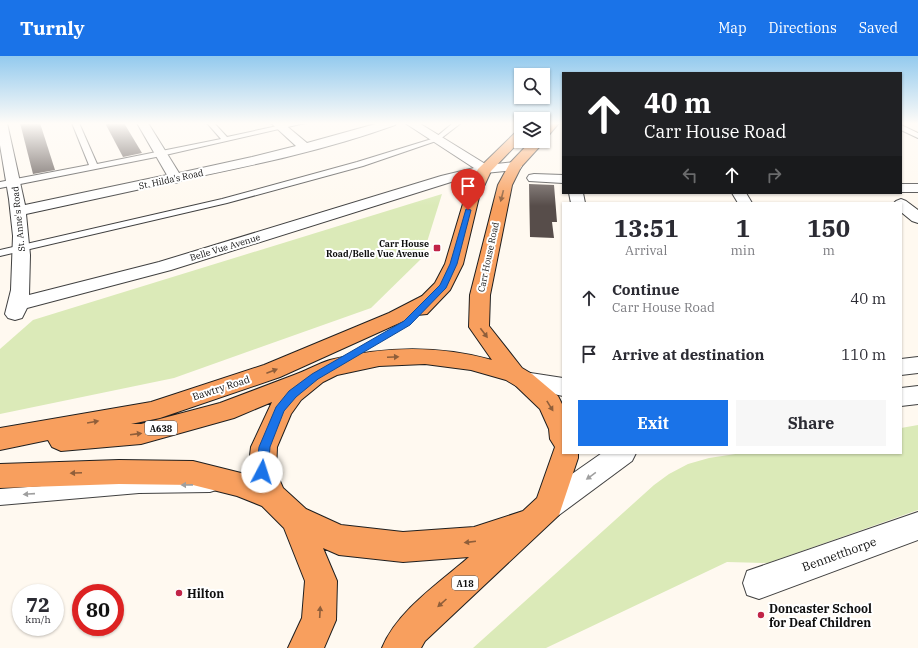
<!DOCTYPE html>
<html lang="en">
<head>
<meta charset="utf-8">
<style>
	body { margin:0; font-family:"IBM Plex Serif",serif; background:#f7f7f7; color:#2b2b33; height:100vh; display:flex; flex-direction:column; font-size:15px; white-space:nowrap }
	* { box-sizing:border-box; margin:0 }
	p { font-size:13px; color:#7c7c81 }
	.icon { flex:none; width:22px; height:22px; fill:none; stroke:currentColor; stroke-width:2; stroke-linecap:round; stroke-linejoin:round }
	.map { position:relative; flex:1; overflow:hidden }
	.details { position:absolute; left:562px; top:146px; width:340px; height:252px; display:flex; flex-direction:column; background:#fff; border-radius:0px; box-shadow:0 1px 3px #0004 }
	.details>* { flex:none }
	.top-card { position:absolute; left:562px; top:16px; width:340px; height:122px; border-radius:0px; box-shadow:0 1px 3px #0004; background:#202124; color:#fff; overflow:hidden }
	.tools { position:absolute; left:514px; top:12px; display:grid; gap:8px }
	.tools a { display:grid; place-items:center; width:36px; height:36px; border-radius:0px; background:#fff; box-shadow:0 1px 3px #0004; font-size:20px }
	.speed { position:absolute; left:12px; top:528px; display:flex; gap:8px; font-size:20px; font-weight:700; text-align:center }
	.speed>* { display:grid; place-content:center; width:52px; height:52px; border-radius:50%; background:#fff; box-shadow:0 1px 3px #0004; line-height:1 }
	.speed small { font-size:10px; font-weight:400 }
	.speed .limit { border:6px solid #d22; background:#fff; color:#111 }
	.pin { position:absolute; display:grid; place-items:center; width:34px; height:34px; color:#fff; margin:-41px -17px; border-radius:50% 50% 50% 0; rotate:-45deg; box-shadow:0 0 4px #0007 }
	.pin .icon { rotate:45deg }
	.me { position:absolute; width:44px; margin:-22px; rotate:5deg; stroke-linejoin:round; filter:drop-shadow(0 0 3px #0008) }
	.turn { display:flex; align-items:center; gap:14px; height:84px; padding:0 16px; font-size:18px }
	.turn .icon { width:52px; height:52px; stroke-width:2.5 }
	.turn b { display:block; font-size:28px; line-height:34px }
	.lanes { display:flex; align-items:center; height:38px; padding:0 16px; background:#0003; justify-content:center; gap:20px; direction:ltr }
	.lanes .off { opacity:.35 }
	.eta { display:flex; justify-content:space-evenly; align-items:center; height:68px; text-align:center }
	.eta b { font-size:24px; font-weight:800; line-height:28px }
	.button { display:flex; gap:8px; margin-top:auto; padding:8px 16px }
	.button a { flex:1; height:46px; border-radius:0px; background:#1a73e8; color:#fff; font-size:16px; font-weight:800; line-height:46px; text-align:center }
	.button a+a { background:#f7f7f7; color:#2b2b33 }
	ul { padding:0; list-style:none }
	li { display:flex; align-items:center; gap:12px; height:56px; padding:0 16px }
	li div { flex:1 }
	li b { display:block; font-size:15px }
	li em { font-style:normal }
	header { display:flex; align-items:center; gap:24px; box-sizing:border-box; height:56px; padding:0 20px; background:#1a73e8; color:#fff }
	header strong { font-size:19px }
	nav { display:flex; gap:22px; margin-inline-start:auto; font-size:14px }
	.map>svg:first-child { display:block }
</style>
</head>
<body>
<header>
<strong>Turnly</strong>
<nav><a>Map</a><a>Directions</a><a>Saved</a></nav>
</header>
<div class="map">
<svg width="918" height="592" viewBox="0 0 918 592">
	<rect width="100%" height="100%" fill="#fff9f0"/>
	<!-- green -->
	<g fill="#dbeab8">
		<path d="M442,138L422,202L371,252L174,322L0,358V293L33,264Z"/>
		<path d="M918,369V454L768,507L727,506L546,592H473L654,429L669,418L688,408L709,402L742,397H901V372Z"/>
	</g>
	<!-- building -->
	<g fill="#574d4a">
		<path d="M20,67H40L55,114L33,118Z"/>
		<path d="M105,67H124L142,97L123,101Z"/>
		<path d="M529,128L554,129L557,166H552L554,182L530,181Z"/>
	</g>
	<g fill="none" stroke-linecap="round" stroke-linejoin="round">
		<!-- service casing -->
		<g stroke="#414141" stroke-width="2">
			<g id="service">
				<path d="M72,67H79L97,108L221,83L207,67H214L227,81L291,67H305L161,100L0,132V126L89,109Z"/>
				<path d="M453,67H461L439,84L363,110L227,147L0,200V194L222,143L357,106L435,82Z"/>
				<path d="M901,69L918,77V82L901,74Z"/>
				<path d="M210,422L216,424L218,429L216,434L210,436L139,437L0,449V433L139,423Z"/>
			</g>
		</g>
		<!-- minor casing -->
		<g stroke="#414141" stroke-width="2">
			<g id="minor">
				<path d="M0,67H7L25,149L167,119L137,67H148L179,117L252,101L296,90L271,67H283L307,87L379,67H396L395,69C326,94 254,109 182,124L176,127L173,126L26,158L30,199L29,239L159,206L441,120L474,112L405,67H419L487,109L515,106L520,107L522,110L520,113L515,114L485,117L451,126L171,214L27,252L22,262L15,264L8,262L5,258L11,234L13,180L9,143L0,89Z"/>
				<path d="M534,118L563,119V127L529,125L527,122L529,119Z"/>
				<rect x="901" y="128" width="17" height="8"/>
				<path d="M569,137H583L585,147H571Z"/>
				<path d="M732,137H746L752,147H738Z"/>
				<path d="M901,143L906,145L918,154V167L912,165L901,156V147H894L896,145Z"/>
				<path d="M918,456V484L759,543L747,539L743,527L747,515Z"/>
			</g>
		</g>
		<!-- tertiary casing -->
		<g stroke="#414141" stroke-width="2">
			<g id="tertiary">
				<path d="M918,301V317L901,319V303Z"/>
				<path d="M524,316L563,322V340L516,330L512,324L516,318Z"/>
				<path d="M918,330V348L901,350V332Z"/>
				<path d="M602,397H636L632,405L559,459L549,463L539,459L534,450L539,441Z"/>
			</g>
		</g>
		<!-- trunk casing -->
		<g stroke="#1f1f1f" stroke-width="2">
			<g id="trunk">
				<path d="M547,67H559L547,81L543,83V72Z"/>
				<path d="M521,73V84L491,115L479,141L463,208L450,234L427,258L417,259L280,321L160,362L131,368H141L220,347L294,319C306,315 317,308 330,304C385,290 437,289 492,304L469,271L470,239L498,129L510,107L531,85H543V84L544,85L542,88L521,111L512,129L490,239L489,270L522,312L532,318L558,340L563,350V397H578V402L559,459L425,585L421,592H382C397,555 439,527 469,501L403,506L339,499L323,492L337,525L336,564L324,592H288L302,562L305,525L284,472L262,450L237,440L193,429L119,428L0,432V408L119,404L193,405L249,419L248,416L251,391L272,346L234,362L141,388L61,395L52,391L48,384L0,394V372L151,346L264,309L389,257L422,240L435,227L445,208L465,141L478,113L517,75ZM425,308L471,314L506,324L516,330L540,353L549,373L550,383L555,391L537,442L523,455L474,471L403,476L341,469L306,453L283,432L276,416L277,391L291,358L301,344L323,326L337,319L379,310Z"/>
			</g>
		</g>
		<!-- service -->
		<use href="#service" fill="#fff" fill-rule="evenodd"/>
		<!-- minor -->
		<use href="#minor" fill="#fff" fill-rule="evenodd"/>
		<!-- tertiary -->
		<use href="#tertiary" fill="#fff" fill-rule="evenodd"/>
		<!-- trunk -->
		<use href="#trunk" fill="#f89f5e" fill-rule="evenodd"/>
	</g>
	<!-- one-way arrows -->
	<defs><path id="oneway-solid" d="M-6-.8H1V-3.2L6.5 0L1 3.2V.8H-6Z"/></defs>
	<g fill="#8f5e3a">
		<use href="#oneway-solid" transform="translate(502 140) rotate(104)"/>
		<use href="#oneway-solid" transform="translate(484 277) rotate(53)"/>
		<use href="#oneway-solid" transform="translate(393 301) rotate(-2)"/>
		<use href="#oneway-solid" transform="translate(272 315) rotate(-21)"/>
		<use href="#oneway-solid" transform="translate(550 350) rotate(58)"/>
		<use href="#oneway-solid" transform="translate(93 366) rotate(-10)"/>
		<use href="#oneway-solid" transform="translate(136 378) rotate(-7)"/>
		<use href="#oneway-solid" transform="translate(76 417) rotate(178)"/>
		<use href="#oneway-solid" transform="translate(470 486) rotate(173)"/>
		<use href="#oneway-solid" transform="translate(442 547) rotate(138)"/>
		<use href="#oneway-solid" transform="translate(320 556) rotate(-87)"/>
	</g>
	<g fill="#9f9f9f">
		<use href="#oneway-solid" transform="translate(591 420) rotate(144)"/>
		<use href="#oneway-solid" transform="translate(187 429) rotate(179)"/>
		<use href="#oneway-solid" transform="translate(29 438) rotate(176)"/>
	</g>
	<!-- sky -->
	<linearGradient id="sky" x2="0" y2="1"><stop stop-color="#93caee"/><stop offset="0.45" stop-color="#fffcf8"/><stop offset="1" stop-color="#fffcf8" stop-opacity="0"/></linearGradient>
	<rect width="918" height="150" fill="url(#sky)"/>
	<!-- route -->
	<path fill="#1a73e8" stroke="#114b97" d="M466,153L471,154L457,208L446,232L410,269L318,323L296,341L284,355L270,391L268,416L266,420L262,421L258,420L256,416L259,391L276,351L289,335L312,318L404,265L440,229L450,208Z"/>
	<!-- markers -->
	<g fill="#c12447" stroke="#fff" stroke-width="1.5">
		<rect x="433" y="188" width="8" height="8" rx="2"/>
		<circle cx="179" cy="537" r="4"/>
		<circle cx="761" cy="559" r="4"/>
	</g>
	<g text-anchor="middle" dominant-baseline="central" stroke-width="4" stroke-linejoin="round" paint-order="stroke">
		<!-- far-street labels -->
		<g font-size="9" fill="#0e0e0e" stroke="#fff">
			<text transform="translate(171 123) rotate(-12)">St. Hilda's Road</text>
			<text transform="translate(18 163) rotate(-96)">St. Anne's Road</text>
			<text transform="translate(225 191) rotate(-17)">Belle Vue Avenue</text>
			<text transform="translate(488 201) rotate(-78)">Carr House Road</text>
		</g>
		<!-- far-poi labels -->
		<g font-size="9" font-weight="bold" fill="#0e0e0e" stroke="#fff" text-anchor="end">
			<text x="429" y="187">Carr House<tspan x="429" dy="10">Road/Belle Vue Avenue</tspan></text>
		</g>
		<!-- shield labels -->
		<g fill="#fff" stroke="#565656" stroke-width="1">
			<rect x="145" y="365" width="32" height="14" rx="3"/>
			<rect x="452" y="520" width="26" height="14" rx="3"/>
		</g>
		<g font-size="9" font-weight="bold" fill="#0e0e0e">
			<text x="161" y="372">A638</text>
			<text x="465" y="527">A18</text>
		</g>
		<!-- street labels -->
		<g font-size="10" fill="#0e0e0e" stroke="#fff">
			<text transform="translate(221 332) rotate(-18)">Bawtry Road</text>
		</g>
		<!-- near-street labels -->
		<g font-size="12" fill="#0e0e0e" stroke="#fff">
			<text transform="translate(839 498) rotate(-20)">Bennetthorpe</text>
		</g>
		<!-- near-poi labels -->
		<g font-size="12" font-weight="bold" fill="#0e0e0e" stroke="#fff" text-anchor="start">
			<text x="187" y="537">Hilton</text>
			<text x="769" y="552">Doncaster School<tspan x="769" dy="14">for Deaf Children</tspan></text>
		</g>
	</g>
</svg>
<div class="tools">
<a><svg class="icon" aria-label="search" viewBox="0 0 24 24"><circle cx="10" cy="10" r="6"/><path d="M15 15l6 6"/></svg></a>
<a><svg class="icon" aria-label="layers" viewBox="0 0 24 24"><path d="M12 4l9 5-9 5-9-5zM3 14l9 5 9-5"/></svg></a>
</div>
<div class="speed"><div>72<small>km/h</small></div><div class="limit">80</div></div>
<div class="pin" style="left:468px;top:154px;background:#d93025"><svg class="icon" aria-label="arrive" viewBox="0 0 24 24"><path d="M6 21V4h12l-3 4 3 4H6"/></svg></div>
<svg class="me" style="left:262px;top:416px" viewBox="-20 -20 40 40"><circle r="19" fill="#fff"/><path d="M0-13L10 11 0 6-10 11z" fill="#1a73e8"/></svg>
<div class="top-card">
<div class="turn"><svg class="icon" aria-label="ahead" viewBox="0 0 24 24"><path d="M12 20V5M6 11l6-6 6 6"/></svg><div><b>40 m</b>Carr House Road</div></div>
<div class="lanes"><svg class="icon off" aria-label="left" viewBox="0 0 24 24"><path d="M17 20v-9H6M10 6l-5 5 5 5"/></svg><svg class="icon" aria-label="ahead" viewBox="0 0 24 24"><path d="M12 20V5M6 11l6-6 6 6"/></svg><svg class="icon off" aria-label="right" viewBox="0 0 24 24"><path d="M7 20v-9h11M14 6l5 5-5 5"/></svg></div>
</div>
<section class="details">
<div class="eta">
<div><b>13:51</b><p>Arrival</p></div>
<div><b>1</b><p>min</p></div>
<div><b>150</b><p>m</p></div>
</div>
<ul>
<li><svg class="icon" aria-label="ahead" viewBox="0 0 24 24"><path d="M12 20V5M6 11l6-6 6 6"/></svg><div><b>Continue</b><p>Carr House Road</p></div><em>40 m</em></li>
<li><svg class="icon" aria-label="arrive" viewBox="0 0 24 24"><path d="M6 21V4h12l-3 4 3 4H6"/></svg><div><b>Arrive at destination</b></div><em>110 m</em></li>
</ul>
<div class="button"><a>Exit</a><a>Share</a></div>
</section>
</div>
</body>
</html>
